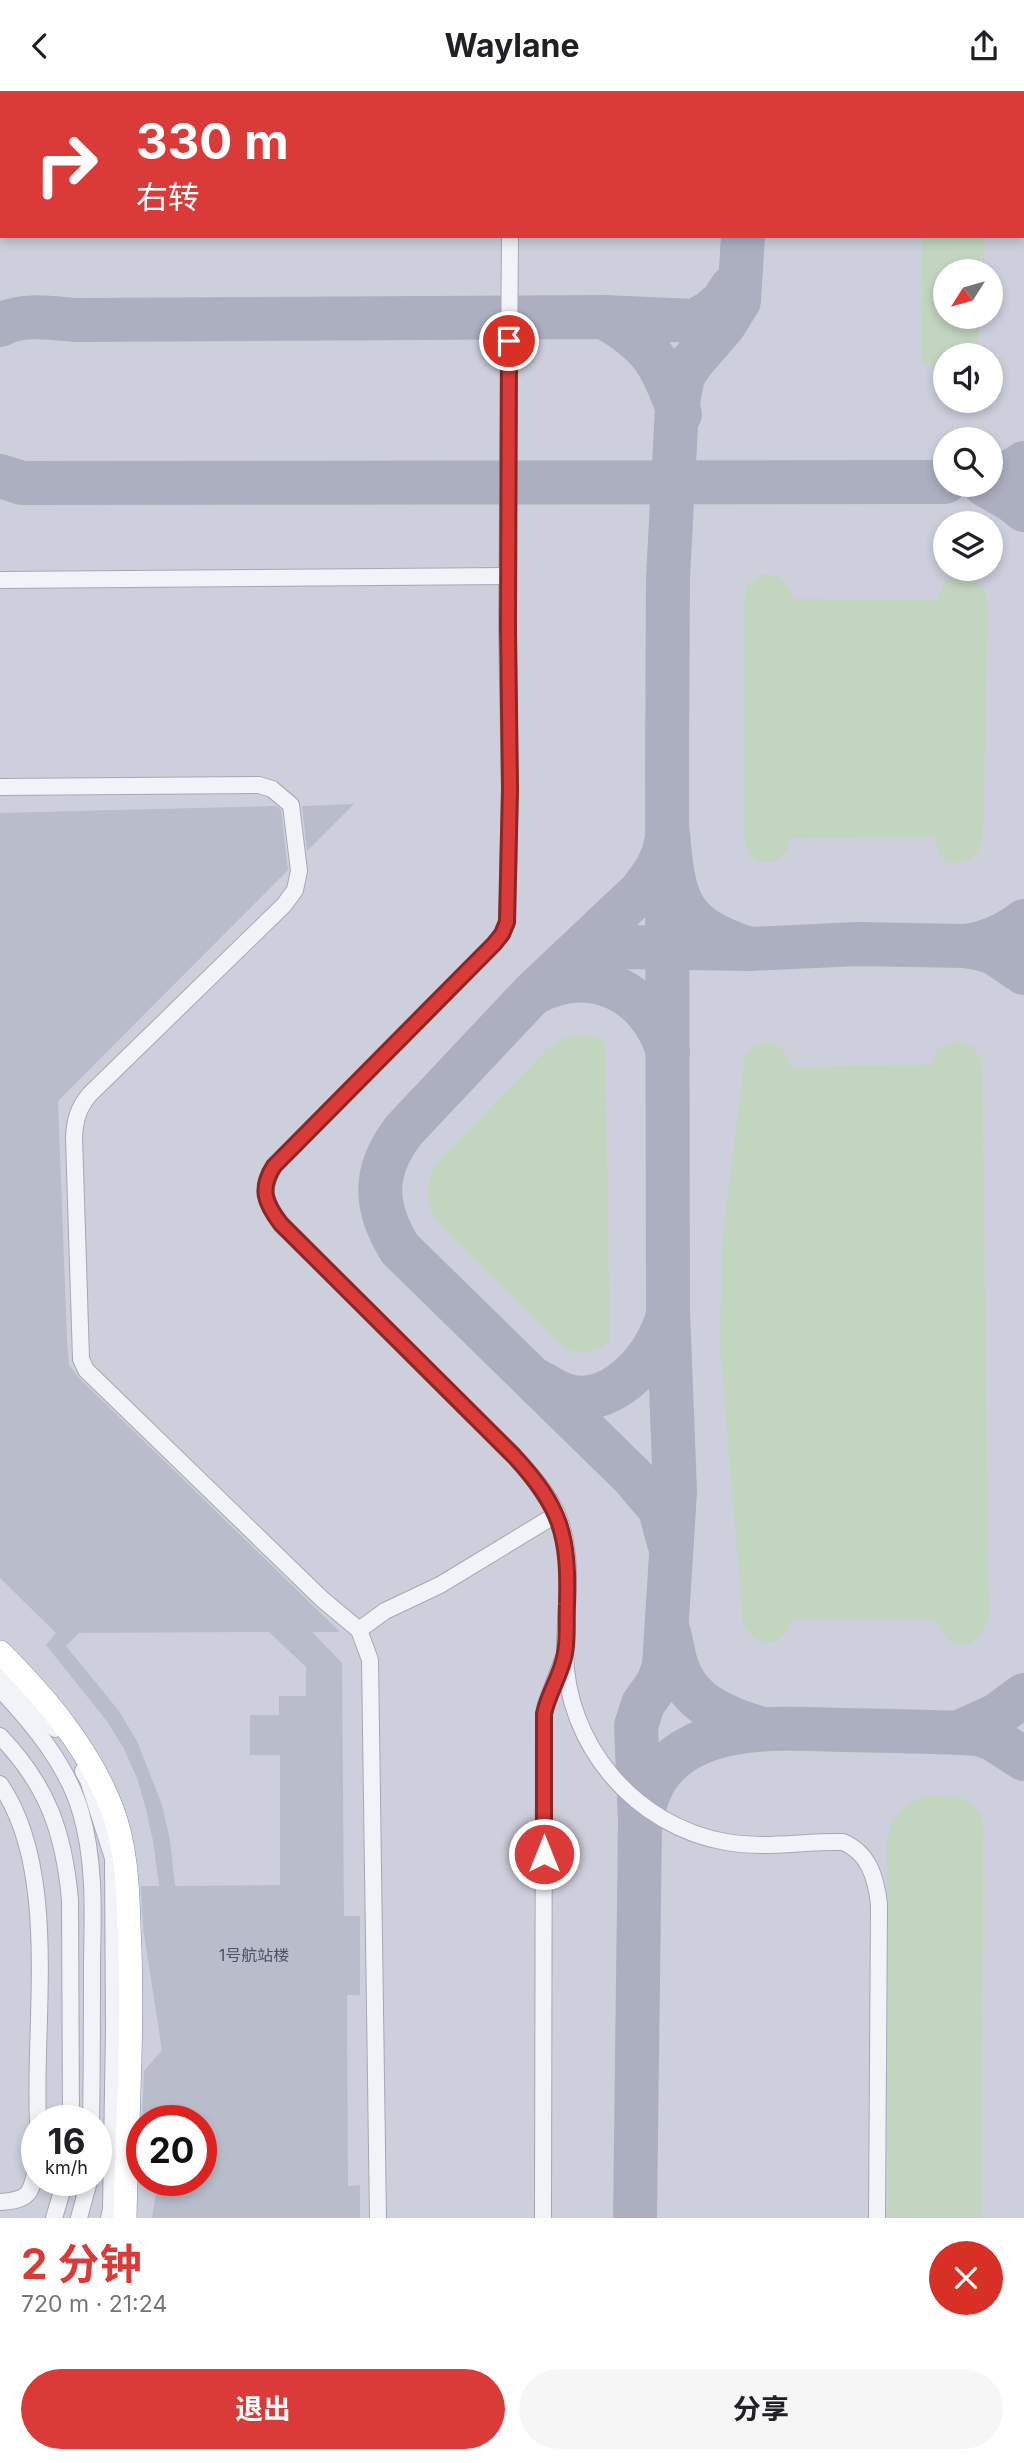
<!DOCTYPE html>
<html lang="zh">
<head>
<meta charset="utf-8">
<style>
	body { margin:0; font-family:Inter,"Noto Sans SC",sans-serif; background:#f6f6f6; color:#202124; height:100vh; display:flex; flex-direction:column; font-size:26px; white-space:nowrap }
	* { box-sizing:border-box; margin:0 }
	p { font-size:23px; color:#757577 }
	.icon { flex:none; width:38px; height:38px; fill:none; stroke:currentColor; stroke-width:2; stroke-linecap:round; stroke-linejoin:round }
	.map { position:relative; height:2127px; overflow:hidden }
	.drawer { display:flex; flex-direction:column; background:#fff; flex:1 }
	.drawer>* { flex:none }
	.top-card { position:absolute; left:0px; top:0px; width:1026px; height:147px; box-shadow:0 4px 10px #0003; background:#db3b38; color:#fff; overflow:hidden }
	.needle { width:46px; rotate:233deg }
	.controls { position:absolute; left:933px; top:168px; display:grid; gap:14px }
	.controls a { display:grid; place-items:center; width:70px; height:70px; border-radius:50%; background:#fff; box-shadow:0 4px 10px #0003; font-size:35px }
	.speed { position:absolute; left:21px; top:2014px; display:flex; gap:14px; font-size:35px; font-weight:700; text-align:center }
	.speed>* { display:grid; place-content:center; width:91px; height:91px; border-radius:50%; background:#fff; box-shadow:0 4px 10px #0003; line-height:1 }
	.speed small { font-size:18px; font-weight:400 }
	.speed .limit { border:10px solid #d22; background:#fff; color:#111 }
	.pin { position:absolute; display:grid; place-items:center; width:60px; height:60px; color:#fff; margin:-30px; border:4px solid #fff; border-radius:50%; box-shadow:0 2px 7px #0007 }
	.me { position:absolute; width:77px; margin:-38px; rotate:0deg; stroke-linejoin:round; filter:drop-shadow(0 0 5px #0008) }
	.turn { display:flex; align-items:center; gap:24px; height:147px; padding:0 21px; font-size:32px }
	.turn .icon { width:91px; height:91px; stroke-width:2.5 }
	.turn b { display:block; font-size:49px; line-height:60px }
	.round { display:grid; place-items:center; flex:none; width:74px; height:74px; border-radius:37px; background:#f6f6f6 }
	.summary { display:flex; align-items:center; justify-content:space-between; height:119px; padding:0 21px }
	h1 { font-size:42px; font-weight:700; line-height:52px; color:#db3b38 }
	.action { display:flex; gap:14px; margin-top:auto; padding:14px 21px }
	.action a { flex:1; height:80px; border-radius:42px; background:#db3b38; color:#fff; font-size:28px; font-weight:700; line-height:80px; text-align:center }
	.action a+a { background:#f6f6f6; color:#202124 }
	header { display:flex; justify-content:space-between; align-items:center; height:91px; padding:0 21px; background:#fff; font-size:32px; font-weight:700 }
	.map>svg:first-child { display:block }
</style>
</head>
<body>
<header><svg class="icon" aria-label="back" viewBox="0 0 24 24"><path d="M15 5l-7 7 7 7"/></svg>Waylane<svg class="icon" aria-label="share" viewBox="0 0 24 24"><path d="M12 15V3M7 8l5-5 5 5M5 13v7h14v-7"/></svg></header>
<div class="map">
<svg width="1024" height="2127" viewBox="0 0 1024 2127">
	<rect width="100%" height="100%" fill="#dfe1ea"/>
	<!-- built -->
	<path fill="#cdd0dc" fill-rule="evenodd" d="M0,0H1024V2127H0ZM2,2H1024V145H2ZM945,180H990V226H945ZM945,264H990V310H945ZM945,348H990V394H945ZM945,432H990V478H945ZM37,2030H96V2090H37ZM142,2030H201V2090H142Z"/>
	<!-- green -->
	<g fill="#c1d5bf">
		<path d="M921,145H985L983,180H945V226H980L977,264H945V296L938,278L921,271Z"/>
		<path d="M762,483L779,485L790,499L792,508L937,509C946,475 979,477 988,510L983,744C980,764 970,774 949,772C938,765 937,759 935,746L790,747L788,758L775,771H756C747,761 745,754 744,741V511L747,494Z"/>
		<path d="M579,943L598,947L605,952L610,1249C596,1263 586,1263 567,1259L440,1134C424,1110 423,1098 436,1073L547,958L560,949Z"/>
		<path d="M956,950C971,953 978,958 982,974L989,1524C981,1559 948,1567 937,1529H792C781,1558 757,1560 743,1532L720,1256L722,1153L745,966L750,958L766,951C781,954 787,961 790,976L931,974L938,958Z"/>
		<path d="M928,1705C952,1705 976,1704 983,1732L981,2127H888L887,1751C890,1726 903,1711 928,1705Z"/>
	</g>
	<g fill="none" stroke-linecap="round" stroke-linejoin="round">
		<!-- taxiway -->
		<g stroke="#abafc0" stroke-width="44">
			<path d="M744,2V0"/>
			<path d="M604,226C654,255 660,272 680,323"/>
			<path d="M0,234C23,222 51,227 76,229L604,226L694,230L709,222L723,210L732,196"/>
			<path d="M0,385L22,392L945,391"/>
			<path d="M990,389L1007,383L1024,372"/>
			<path d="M985,394L1010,408L1024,419"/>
			<path d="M965,855C987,852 1006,844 1024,830"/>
			<path d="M570,870L592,858L623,856L749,858L858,853L965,855L983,858L996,863L1024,882"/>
			<path d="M536,901C593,872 650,901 668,961"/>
			<path d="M538,1290C548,1296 560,1304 572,1306C618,1313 658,1263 668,1224"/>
			<path d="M669,1452L660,1418L633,1386L400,1158C373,1115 373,1079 404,1039L532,903L641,800L656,779L663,764L668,743C674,812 679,835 749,858"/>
			<path d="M669,1542C672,1553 673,1565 677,1575C689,1613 726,1627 759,1637"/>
			<path d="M957,1642L997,1624L1024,1604"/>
			<path d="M641,1726C645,1712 649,1698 657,1686C696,1628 788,1638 848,1639C891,1640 935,1640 978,1643L993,1648L1024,1668"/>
			<path d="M635,2127L640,1731L636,1635L643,1613L658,1592L664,1575L675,1401L668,1220L667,672L668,487L677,316L683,285L692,271L724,234L739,210L743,145"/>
		</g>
	</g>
	<!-- building -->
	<g fill="#b9bcca" fill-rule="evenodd">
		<path d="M354,713L307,760L302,715Z"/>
		<path d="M276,715L281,719L288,779L58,1010L67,1248L69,1274L79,1287L340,1541H312L342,1572L344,1825H360V1904H347L348,2095L360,2094V2127H152L158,2090H201V2030H142L144,1980L162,1959L143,1837L141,1795H159L153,1750L146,1718L137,1687L123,1656L106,1629L46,1554L56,1542L0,1487V722ZM269,1541L306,1576V1605H279V1624H250V1664H280V1794L175,1795L170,1749L162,1714L137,1650L119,1620L66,1555L79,1542Z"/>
	</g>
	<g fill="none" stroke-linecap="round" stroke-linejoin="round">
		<!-- minor casing -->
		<g stroke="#a4a7b5" stroke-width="18">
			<g id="minor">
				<path d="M685,0V2"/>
				<path d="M905,0V2"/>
				<path d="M43,2V0"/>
				<path d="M0,136H2"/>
				<path d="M510,145L507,537L510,698L507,831L502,843L494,853L274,1075C260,1099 265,1112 281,1133L514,1365C533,1386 553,1407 561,1434C574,1474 565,1520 565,1561C566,1654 635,1735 726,1751C764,1758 804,1750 843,1751C869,1762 876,1787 879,1813L877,2127"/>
				<path d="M0,489L508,485"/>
				<path d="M0,696L259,694L272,698L291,714L299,780L295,799L284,814L90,1003C78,1017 75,1029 74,1046L81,1268L86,1279L322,1508L359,1539L370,1569L378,2127"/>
				<path d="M359,1539L385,1520L440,1494L557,1423"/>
				<path d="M0,1580L55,1638"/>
				<path d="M0,1598C32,1632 68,1675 81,1722C95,1770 93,1820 92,1870C92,1923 92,1977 91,2030"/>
				<path d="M0,1645C48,1695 64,1742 70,1809L71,2030"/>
				<path d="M83,1680L88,1689L113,1767L114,1940L111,2118L109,2127"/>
				<path d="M0,1693C60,1780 33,1929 38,2030"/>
				<path d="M0,2111C31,2109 31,2102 37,2073"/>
				<path d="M54,2127L65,2090"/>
				<path d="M79,2127L89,2090"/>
				<path d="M543,2127L544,1623L546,1613L563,1568"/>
			</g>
		</g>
		<!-- highway casing -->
		<g stroke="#858ba2" stroke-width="24">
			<path id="highway" d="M0,1561C45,1606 87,1655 111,1715C126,1752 128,1796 129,1835C134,1932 127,2030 125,2127"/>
		</g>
		<!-- minor -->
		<use href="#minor" stroke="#f2f3f8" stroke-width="16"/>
		<!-- highway -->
		<use href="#highway" stroke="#fff" stroke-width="23"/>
	</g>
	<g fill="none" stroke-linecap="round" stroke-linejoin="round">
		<!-- route casing -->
		<g stroke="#8e2624" stroke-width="18">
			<path id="route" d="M509,250L508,537L510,698L507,831L502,843L494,853L274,1075C259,1098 265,1112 281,1133L514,1365C561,1416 569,1444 567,1513C566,1528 568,1546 565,1562C562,1583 548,1602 544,1623V1763"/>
		</g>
		<!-- route -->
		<use href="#route" stroke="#db3b38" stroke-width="12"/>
	</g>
	<g text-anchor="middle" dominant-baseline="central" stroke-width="7" stroke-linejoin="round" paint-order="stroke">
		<!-- number labels -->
		<g font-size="16" fill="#4b5065">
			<text x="254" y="1864">1号航站楼</text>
		</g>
	</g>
</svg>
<div class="controls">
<a><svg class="needle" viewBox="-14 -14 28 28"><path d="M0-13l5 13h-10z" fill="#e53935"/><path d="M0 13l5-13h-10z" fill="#757577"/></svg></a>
<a><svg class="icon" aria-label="sound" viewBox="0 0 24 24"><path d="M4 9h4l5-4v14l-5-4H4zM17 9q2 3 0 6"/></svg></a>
<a><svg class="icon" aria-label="search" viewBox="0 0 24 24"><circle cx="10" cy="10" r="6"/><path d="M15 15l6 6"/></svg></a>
<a><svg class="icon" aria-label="layers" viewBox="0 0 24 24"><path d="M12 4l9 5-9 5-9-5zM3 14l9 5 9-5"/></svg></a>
</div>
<div class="speed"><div>16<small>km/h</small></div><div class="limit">20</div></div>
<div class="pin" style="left:509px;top:250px;background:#d93025"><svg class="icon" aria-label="arrive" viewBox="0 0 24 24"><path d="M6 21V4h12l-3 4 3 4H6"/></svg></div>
<svg class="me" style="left:544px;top:1763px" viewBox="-20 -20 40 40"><circle r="17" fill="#db3b38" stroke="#fff" stroke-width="3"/><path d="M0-11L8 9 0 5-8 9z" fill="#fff"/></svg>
<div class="top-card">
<div class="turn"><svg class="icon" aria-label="right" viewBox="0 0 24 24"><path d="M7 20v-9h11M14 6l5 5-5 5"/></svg><div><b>330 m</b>右转</div></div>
</div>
</div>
<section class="drawer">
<div class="summary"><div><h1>2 分钟</h1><p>720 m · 21:24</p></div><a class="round" style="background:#d93025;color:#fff"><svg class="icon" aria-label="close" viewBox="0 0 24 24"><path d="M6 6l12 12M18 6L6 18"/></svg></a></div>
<div class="action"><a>退出</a><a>分享</a></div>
</section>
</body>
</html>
